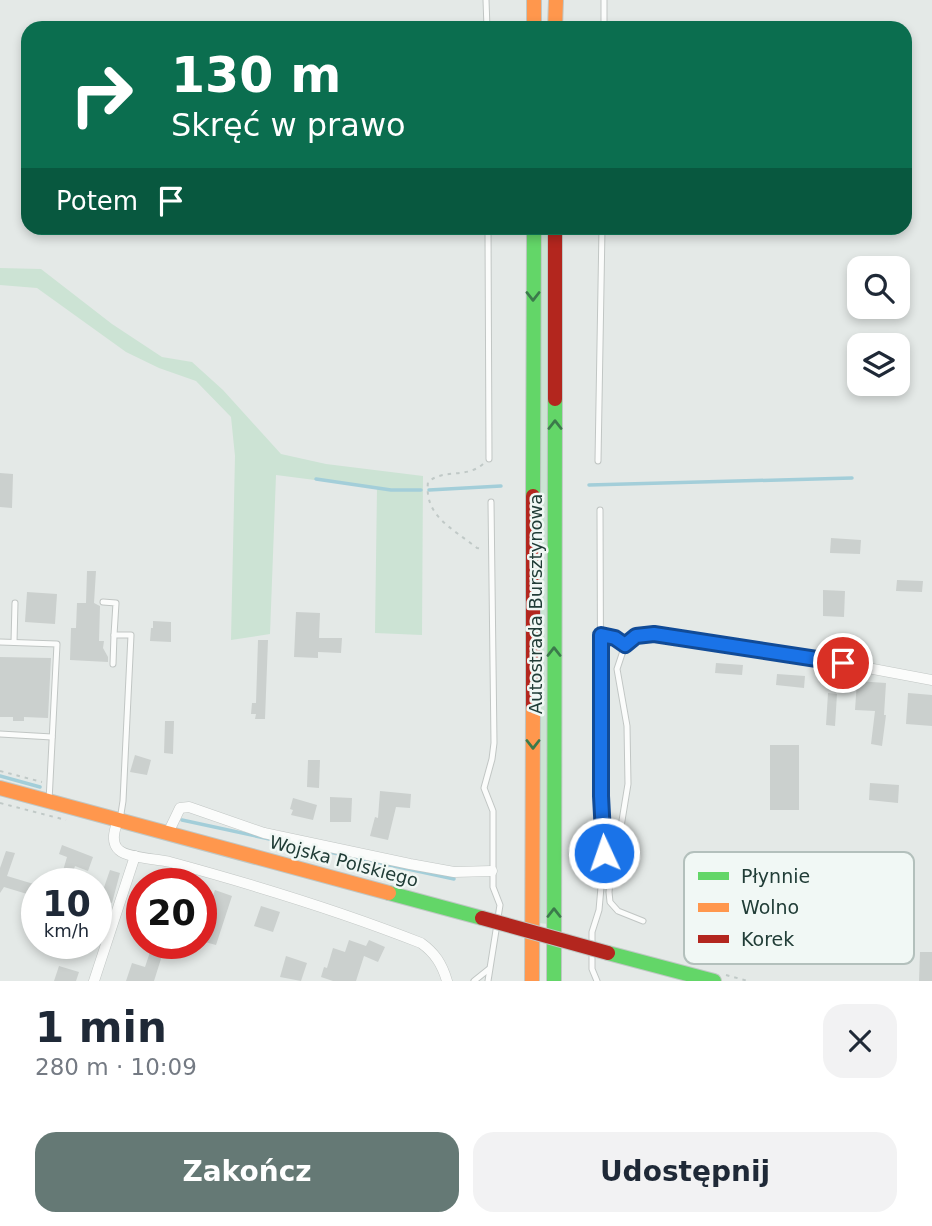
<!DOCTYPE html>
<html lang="pl">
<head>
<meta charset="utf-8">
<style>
	body { margin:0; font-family:"DejaVu Sans",sans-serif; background:#f2f2f3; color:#1f2937; height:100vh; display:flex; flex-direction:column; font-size:26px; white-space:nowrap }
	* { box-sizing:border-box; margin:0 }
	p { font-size:23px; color:#747a83 }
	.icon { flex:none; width:38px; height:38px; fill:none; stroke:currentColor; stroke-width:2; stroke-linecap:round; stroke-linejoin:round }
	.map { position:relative; height:981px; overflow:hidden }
	.drawer { display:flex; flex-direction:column; background:#fff; flex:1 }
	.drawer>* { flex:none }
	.guide { position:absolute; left:21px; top:21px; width:891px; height:214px; border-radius:21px; box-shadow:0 4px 10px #0003; background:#0b6e4f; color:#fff; overflow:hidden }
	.tools { position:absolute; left:847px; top:256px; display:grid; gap:14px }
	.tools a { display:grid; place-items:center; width:63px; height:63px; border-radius:14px; background:#fff; box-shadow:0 4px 10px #0003; font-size:35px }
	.speed { position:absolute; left:21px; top:868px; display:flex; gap:14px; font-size:35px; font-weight:700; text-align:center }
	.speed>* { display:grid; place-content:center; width:91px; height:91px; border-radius:50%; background:#fff; box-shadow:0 4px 10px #0003; line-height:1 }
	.speed small { font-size:18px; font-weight:400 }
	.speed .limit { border:10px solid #d22; background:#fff; color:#111 }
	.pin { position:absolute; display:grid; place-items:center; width:60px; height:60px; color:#fff; margin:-30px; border:4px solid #fff; border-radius:50%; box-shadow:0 2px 7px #0007 }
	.me { position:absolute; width:77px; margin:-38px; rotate:357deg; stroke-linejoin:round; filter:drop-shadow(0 0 5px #0008) }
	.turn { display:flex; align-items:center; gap:24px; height:147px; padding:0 35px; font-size:32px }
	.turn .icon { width:91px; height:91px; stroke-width:2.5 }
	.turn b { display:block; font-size:49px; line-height:60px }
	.then { display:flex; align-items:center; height:66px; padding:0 35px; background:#0003; gap:14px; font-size:26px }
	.round { display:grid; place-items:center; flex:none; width:74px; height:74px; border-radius:21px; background:#f2f2f3 }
	.headline { display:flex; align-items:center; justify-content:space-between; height:119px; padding:0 35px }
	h1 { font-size:42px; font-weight:700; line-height:52px }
	.action { display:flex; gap:14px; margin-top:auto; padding:14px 35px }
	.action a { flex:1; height:80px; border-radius:21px; background:#657975; color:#fff; font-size:28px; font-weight:700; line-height:80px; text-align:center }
	.action a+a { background:#f2f2f3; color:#1f2937 }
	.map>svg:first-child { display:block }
</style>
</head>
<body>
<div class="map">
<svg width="932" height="981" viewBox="0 0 932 981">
	<rect width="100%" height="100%" fill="#e4e9e7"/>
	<!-- green -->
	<g fill="#cce3d4">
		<path d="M540,228H548V924L539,923Z"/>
		<path d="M0,268L41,269L112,324L162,357L192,362L223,390L281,454L326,464L423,476L422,635L375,633L377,488L276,475L270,634L231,640L235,456L231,417L196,381L159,368L126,352L37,288L0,285Z"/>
	</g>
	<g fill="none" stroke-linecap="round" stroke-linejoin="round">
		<!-- stream -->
		<g stroke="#a3ced9" stroke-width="3.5">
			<path d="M316,479L391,490H421"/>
			<path d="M589,485L852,478"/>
			<path d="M429,490L501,486"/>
			<path d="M0,776L40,787"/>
			<path d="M182,820L454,879"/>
		</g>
	</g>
	<!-- building -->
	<g fill="#cbd0ce">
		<path d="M0,473L13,474L12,508L0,507Z"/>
		<path d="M831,538L861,540L860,554L830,553Z"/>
		<path d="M87,571H96L94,603L100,606L99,641H104L103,648L108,657V662L70,660L71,628H76L77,603H86Z"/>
		<path d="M897,580L923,581L922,592L896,591Z"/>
		<path d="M823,590L845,591L844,617L823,616Z"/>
		<path d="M27,592L57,594L55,624L25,622Z"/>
		<path d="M296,612L320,613L319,638H342L341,653L318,652V658L294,657Z"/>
		<path d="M153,621L171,622V642L150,641L151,628H153Z"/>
		<path d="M258,640H268L265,719H255L256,714H251L252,703H256Z"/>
		<path d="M0,657L51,658L48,718L24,717V721H13V717H0Z"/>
		<path d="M716,663L743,665L742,675L715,673Z"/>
		<path d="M777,674L805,676L804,688L776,685Z"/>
		<path d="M857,681L886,683L884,715H886L882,746L871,744L875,711L855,710Z"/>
		<path d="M828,693L837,694L835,726L826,725Z"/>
		<path d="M908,693L932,695V726L906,724Z"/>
		<path d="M165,721H174L173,754L164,753Z"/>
		<rect x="770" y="745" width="29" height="65"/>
		<path d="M135,755L151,760L147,775L130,772Z"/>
		<path d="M308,760H320L319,788L307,787Z"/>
		<path d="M870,783L899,785L898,803L869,800Z"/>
		<path d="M380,791L411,794L410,808L396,807L388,840L370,836L375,817L378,818Z"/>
		<path d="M330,797L352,798L351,822H330Z"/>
		<path d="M293,798L317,805L313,820L291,815L293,810L290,809Z"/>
		<path d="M62,845L93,857L88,871L75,866L69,884H59L67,857L59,854Z"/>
		<path d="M6,851L15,853L7,876L37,885V897L4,887L0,893V868Z"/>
		<path d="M110,870L120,873L112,903L100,899Z"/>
		<path d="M215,890L232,896L216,945L205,942L215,917L212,916L213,912L210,911L209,907Z"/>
		<path d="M261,906L280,912L273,932L254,926Z"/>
		<path d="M349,940L366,946L369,940L385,947L378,962L364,956L356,981H333L321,977L324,967L327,968L333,948L345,952Z"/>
		<path d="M153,943H166L154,981H126L132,963L145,967Z"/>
		<path d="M920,952H932V981H919Z"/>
		<path d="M286,956L307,963L301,981L280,977Z"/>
		<path d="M59,966L79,972L76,981H54Z"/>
	</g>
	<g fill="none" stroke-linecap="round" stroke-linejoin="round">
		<!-- lane casing -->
		<g stroke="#c1c6c4" stroke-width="7">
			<g id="lane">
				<path d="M486,0L487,28"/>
				<path d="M604,28V0"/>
				<path d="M488,228L489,459"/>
				<path d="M598,461L602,228"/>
				<path d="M103,602L116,603L114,635H131L123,801L120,820"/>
				<path d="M601,635L615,638L625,645L617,669L627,726L628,784L619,839L612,861L609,892L610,902L618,911L643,921"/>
				<path d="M0,642L57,644L49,801"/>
				<path d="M14,642L15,603"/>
				<path d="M113,664L114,635"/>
				<path d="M0,734L52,737"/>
				<path d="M474,981L489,969"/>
				<path d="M488,981L500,905L493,887V811L484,788L492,759L494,743L491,502"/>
				<path d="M597,981L592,969V932L599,910L604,853L601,796L600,510"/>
			</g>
		</g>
		<!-- street casing -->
		<g stroke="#c1c6c4" stroke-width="11">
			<g id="street">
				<path d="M625,645L636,636L654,634L820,659L932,680"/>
				<path d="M118,819C115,829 110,842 119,850C127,858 158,859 170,862C255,885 340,911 421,943C435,953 442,964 447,981"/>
				<path d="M168,833L180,808L189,807L264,833L410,864L454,872L492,871"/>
				<path d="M94,981L135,856"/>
			</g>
		</g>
		<!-- fast casing -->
		<g stroke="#bfc7c4" stroke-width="16">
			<g id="fast">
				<path d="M533,496L534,228"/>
				<path d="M389,893L482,918"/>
				<path d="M608,953L714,981"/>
				<path d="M554,981L555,399"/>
			</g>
		</g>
		<!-- slow casing -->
		<g stroke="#bfc7c4" stroke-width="16">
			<g id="slow">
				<path d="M534,0V28"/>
				<path d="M555,28L556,0"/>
				<path d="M0,788L389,893"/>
				<path d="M532,981L533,706"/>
			</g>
		</g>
		<!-- jam casing -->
		<g stroke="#bfc7c4" stroke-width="16">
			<g id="jam">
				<path d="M555,399V228"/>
				<path d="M533,706V496"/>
			</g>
		</g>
		<!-- path -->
		<g stroke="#c0c9c7" stroke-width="2" stroke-dasharray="3.5 5" stroke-linecap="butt">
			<path d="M483,464C466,479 445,468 428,482C424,516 452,528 477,548L483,549"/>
			<path d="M0,771L42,782"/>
			<path d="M0,803L66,820"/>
			<path d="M726,975L748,981"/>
		</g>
		<!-- lane -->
		<use href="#lane" stroke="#fbfcfb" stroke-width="5"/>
		<!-- street -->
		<use href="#street" stroke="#fbfcfb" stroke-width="10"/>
		<!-- fast -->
		<use href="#fast" stroke="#63d668" stroke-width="14"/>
		<!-- slow -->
		<use href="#slow" stroke="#ff974d" stroke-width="14"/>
		<!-- jam -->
		<use href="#jam" stroke="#b3261e" stroke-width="14"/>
		<!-- jam-bridge casing -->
		<g stroke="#bfc7c4" stroke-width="16" stroke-linecap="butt">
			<path id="jam-bridge" d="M482,918L608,953"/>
		</g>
		<!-- jam-bridge -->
		<use href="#jam-bridge" stroke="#b3261e" stroke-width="14"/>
	</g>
	<!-- one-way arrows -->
	<defs><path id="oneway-chevron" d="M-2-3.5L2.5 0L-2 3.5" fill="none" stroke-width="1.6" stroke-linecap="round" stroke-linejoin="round" transform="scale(1.75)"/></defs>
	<g stroke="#3b7a4b">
		<use href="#oneway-chevron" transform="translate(533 296) rotate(90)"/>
		<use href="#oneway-chevron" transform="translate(555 425) rotate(-90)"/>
		<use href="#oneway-chevron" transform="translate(554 652) rotate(-90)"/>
		<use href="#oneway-chevron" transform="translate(533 744) rotate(90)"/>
		<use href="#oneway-chevron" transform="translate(554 913) rotate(-90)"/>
	</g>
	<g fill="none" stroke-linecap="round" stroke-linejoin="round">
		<!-- route casing -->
		<g stroke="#114b97" stroke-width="18">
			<path id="route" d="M604,853L601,796V635L615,638L625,645L636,636L654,634L843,663"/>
		</g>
		<!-- route -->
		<use href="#route" stroke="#1a73e8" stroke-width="12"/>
	</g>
	<g text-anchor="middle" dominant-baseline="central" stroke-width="5" stroke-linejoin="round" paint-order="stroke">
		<!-- street labels -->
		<g font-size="18" fill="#213d37" stroke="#f1f8f5">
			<text transform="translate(535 604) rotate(-90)">Autostrada Bursztynowa</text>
			<text transform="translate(344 861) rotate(15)">Wojska Polskiego</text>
		</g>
	</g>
	<!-- legend -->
	<rect x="684" y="852" width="230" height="112" rx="10" fill="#f1f8f5" stroke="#b3c0bc" stroke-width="2"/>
	<rect x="698" y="872" width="31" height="8" fill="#63d668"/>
	<rect x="698" y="903" width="31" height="9" fill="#ff974d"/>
	<rect x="698" y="935" width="31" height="8" fill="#b3261e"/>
	<g font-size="19" fill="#213d37">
		<text x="741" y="883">Płynnie</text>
		<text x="741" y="914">Wolno</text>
		<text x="741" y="946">Korek</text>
	</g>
</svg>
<div class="tools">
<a><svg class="icon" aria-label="search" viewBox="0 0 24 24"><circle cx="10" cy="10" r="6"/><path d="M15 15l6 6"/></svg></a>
<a><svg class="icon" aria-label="layers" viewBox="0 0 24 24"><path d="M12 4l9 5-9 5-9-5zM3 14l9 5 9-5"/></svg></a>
</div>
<div class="speed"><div>10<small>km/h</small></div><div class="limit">20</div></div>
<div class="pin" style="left:843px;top:663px;background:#d93025"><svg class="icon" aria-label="arrive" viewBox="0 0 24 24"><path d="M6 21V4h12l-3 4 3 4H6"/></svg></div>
<svg class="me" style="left:604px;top:853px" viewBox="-20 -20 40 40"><circle r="17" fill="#1a73e8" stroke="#fff" stroke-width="3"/><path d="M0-11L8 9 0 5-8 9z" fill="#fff"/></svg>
<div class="guide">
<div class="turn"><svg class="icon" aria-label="right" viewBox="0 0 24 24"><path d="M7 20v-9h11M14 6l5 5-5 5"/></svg><div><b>130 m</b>Skręć w prawo</div></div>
<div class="then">Potem<svg class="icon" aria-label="arrive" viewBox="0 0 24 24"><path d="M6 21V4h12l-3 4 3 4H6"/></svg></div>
</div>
</div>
<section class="drawer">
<div class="headline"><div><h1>1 min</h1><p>280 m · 10:09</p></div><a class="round"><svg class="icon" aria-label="close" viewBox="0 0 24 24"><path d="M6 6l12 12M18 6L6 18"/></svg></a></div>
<div class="action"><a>Zakończ</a><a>Udostępnij</a></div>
</section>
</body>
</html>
